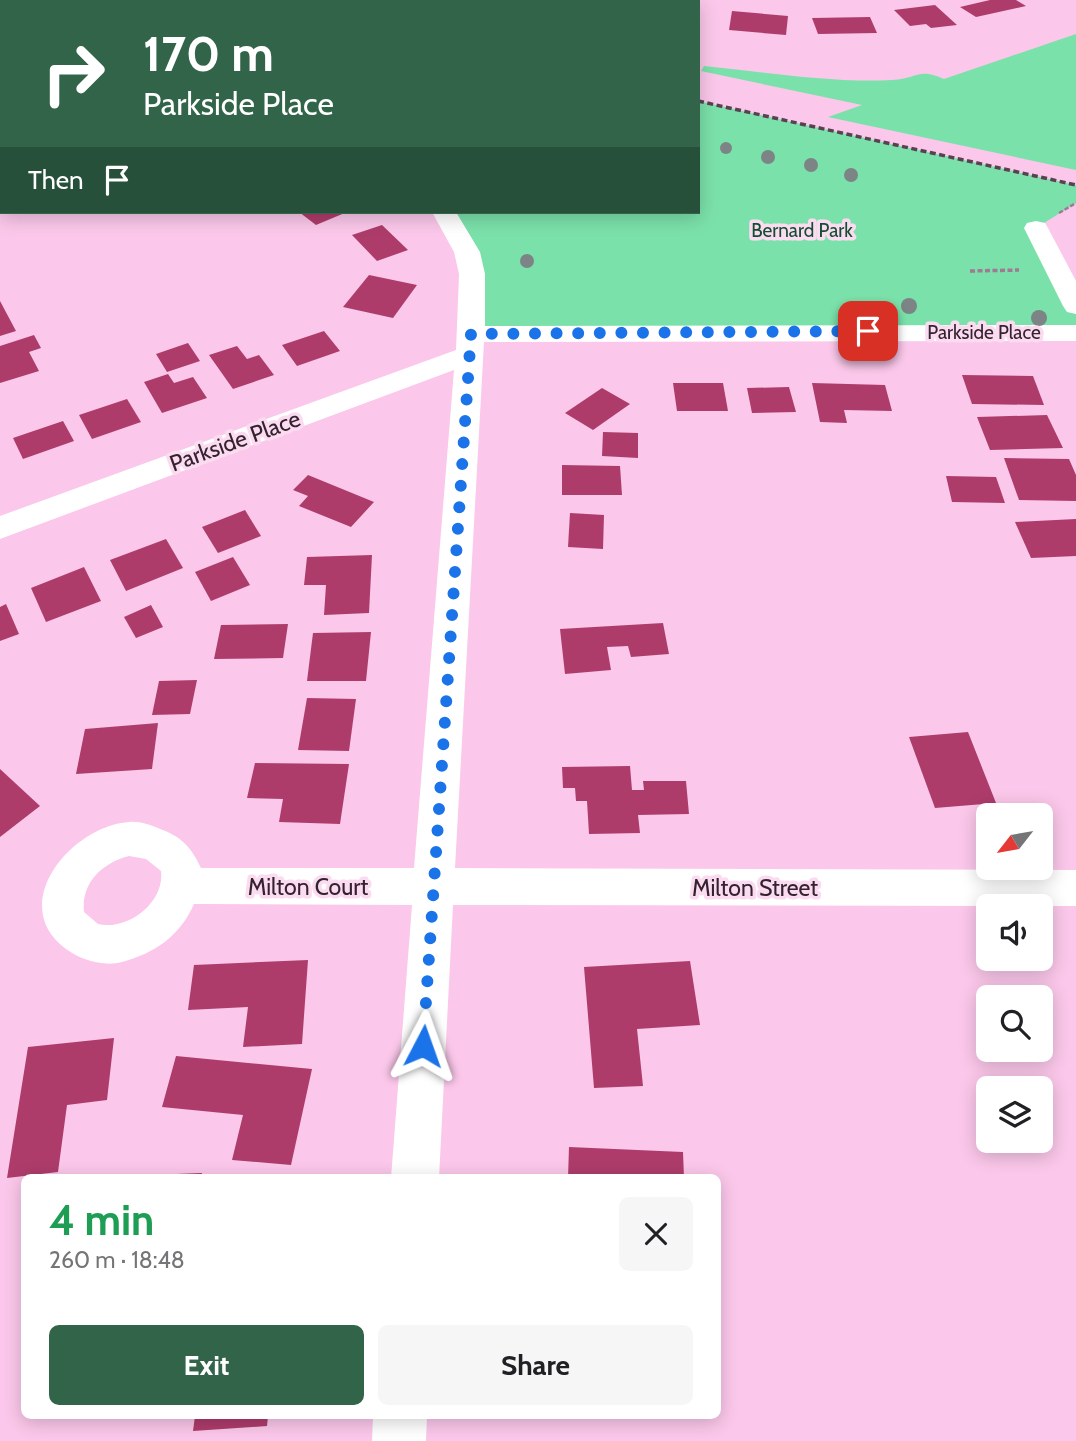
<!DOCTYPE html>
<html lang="en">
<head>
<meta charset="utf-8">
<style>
	body { margin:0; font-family:Cabin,sans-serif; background:#f6f6f6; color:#202124; height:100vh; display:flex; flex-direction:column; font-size:26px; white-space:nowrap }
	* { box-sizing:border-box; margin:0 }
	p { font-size:23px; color:#757577 }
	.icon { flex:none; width:38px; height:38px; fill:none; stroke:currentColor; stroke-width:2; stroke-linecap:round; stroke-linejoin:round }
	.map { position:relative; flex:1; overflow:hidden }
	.sheet { position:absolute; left:21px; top:1174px; width:700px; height:245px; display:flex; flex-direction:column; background:#fff; border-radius:10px; box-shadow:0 4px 18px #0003 }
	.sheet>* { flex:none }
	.hud { position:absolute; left:0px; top:0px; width:700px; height:214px; box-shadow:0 4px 18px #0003; background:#316449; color:#fff; overflow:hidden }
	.needle { width:46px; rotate:239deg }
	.fabs { position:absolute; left:976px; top:803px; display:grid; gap:14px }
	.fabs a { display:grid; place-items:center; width:77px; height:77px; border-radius:10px; background:#fff; box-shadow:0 4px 18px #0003; font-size:35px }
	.pin { position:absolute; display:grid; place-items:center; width:60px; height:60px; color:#fff; margin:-30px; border-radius:14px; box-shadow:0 4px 10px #0006 }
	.me { position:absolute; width:77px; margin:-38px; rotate:4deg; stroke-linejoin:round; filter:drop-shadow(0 0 5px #0008) }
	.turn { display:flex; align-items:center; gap:24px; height:147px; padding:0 28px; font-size:32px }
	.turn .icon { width:91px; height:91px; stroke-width:2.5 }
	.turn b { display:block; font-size:49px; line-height:60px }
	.then { display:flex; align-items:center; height:66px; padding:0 28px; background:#0003; gap:14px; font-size:26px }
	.round { display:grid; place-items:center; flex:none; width:74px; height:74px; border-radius:10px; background:#f6f6f6 }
	.overview { display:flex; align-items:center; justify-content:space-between; height:119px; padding:0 28px }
	h1 { font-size:42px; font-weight:800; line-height:52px; color:#1e9e55 }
	.cta { display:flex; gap:14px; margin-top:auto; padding:14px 28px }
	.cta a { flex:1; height:80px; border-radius:10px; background:#316449; color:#fff; font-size:28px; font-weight:800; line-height:80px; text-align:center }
	.cta a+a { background:#f6f6f6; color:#202124 }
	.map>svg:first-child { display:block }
</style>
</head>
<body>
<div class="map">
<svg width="1076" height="1441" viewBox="0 0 1076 1441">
	<rect width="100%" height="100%" fill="#fbc7ea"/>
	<!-- green -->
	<g fill="#7be1aa">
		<path d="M1076,34V170L828,117L862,105L701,71L704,66C766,72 830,83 892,80C917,79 918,67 944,79Z"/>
		<path d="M698,101L1076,185V203L1036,228L1076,306V333L471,334L457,232L444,212H698Z"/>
	</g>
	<!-- building -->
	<g fill="#ae3c6b">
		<path d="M990,0H1016L1026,6L976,17L960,7Z"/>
		<path d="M935,5L957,25L931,28L926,24L910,26L894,10Z"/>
		<path d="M732,11L788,16L786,35L729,30Z"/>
		<path d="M870,17L877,33L818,34L812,18Z"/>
		<path d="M299,212H347L316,225Z"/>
		<path d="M382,225L408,250L377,261L352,235Z"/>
		<path d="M369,275L417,285L393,318L343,307Z"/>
		<path d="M0,301L16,331L0,336Z"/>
		<path d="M324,331L340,351L297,366L282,345Z"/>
		<path d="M34,335L41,348L29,352L39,371L0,383V346Z"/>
		<path d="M188,343L200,361L167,372L156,354Z"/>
		<path d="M237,346L247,359L259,355L274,375L233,389L209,355Z"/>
		<path d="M168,374L174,383L193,377L207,398L162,413L144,382Z"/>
		<path d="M962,375L1033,376L1044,405L972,404Z"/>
		<path d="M673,383H723L728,411H677Z"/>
		<path d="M812,383L885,385L892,411L844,410L847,423L820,422Z"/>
		<path d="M789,387L796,412L752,413L747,388Z"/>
		<path d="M602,388L630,404L593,430L565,413Z"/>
		<path d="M127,399L141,422L92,439L79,415Z"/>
		<path d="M1047,415L1063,448L990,450L977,417Z"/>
		<path d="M63,421L74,441L23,459L13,438Z"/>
		<path d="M603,432L638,433V458L602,456Z"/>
		<path d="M1004,458L1069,459L1076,475V501L1019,500Z"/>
		<path d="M562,465L620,466L622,495H562Z"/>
		<path d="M308,475L374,502L351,527L299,506L308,496L293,490Z"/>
		<path d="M946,476L996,477L1005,503L952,502Z"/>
		<path d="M245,510L261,536L218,553L202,527Z"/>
		<path d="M570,513L604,515L603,549L568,547Z"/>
		<path d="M1076,519V556L1031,558L1015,522Z"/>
		<path d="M166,539L183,568L126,591L110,560Z"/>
		<path d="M372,555L369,613L324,615L326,585H304L307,557Z"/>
		<path d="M233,557L250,585L211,601L195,572Z"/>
		<path d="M84,567L101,601L46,622L31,588Z"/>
		<path d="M6,604L19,634L0,641V607Z"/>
		<path d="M151,605L163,627L136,638L124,617Z"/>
		<path d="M663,623L669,654L631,657L628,646L607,647L611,670L565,674L560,629Z"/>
		<path d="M288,624L283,658L214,659L221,625Z"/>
		<path d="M371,632L366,681H307L313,633Z"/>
		<path d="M197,680L190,714L152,715L159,681Z"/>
		<path d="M307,698L356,699L349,751L298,750Z"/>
		<path d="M158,723L152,769L76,774L85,729Z"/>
		<path d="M968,732L996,803L935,808L909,737Z"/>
		<path d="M255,763L349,764L340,824L279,822L283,799L247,798Z"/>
		<path d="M630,766L632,790H644L643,781H686L689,814L638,815L640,833L589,834L587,801H576L575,788H563L562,767Z"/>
		<path d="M0,769L40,806L0,837Z"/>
		<path d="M308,960L302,1044L243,1047L248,1007L188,1010L194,965Z"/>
		<path d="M690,961L700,1025L637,1029L643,1086L594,1088L584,967Z"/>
		<path d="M114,1038L107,1100L67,1105L58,1172L7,1178L28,1047Z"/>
		<path d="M176,1056L312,1069L291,1165L232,1160L243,1115L162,1107Z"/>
		<path d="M569,1147L683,1152L684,1178H568Z"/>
		<path d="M202,1173L201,1178H125V1176Z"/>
		<path d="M195,1416H268L267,1426L193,1431Z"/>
	</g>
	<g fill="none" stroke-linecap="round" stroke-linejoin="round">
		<!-- path-far1 -->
		<path stroke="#9f7a93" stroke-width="2.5" stroke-dasharray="4.5 2" stroke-linecap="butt" d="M1059,213L1076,203"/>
		<!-- path -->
		<path stroke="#9f7a93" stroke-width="3.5" stroke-dasharray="5 2.5" stroke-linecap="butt" d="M970,271L1019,270"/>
		<!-- street -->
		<g fill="#fff" fill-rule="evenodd">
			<rect x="0" y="46" width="2" height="13"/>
			<path d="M432,212H456L480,252L485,274V326L1076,325V341L484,342L455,868L1076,870V906L453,905L439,1178H391L412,905L194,904C180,936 155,953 122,962C104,967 81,960 66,949C6,905 71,826 129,822C139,821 151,825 160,829C182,837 191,847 201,868H414L454,370L0,539V516L456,350L459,274L454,252ZM129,856L146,859L161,871C165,902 128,931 98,924L84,912C81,883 102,863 129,856Z"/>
			<path d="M1036,221L1045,223L1048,228L1076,281V314L1067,312L1063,306L1024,228L1027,223Z"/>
			<path d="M373,1416H427L426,1441H372Z"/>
		</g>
		<!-- rail -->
		<g stroke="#5a4152" stroke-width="3.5" stroke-dasharray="6 3.5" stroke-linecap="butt">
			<path d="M254,0L261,2"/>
			<path d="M698,101L1076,185"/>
		</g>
	</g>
	<!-- trees -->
	<g fill="#7c8485">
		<circle cx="726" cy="148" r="6"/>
		<circle cx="768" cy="157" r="7"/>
		<circle cx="811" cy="165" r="7"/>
		<circle cx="851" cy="175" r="7"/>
		<circle cx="527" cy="261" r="7"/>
		<circle cx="909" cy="306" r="8"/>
		<circle cx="1039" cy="318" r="8"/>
	</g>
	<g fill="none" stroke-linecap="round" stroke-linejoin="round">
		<!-- route -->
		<path stroke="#1a73e8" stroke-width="12" stroke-dasharray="0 21.6" d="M423,1046L471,334L868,331"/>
	</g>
	<g text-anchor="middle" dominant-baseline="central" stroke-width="7" stroke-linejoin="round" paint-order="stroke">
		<!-- far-park labels -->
		<g font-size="19" fill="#154d32" stroke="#fbdbf0">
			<text x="802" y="230">Bernard Park</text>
		</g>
		<!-- far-street labels -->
		<g font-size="19" fill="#35222f" stroke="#fbdbf0">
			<text x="984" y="332">Parkside Place</text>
		</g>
		<!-- street labels -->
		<g font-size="23" fill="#35222f" stroke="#fbdbf0">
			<text transform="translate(235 441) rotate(-20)">Parkside Place</text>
			<text x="308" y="887">Milton Court</text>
			<text x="755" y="888">Milton Street</text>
		</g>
	</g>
</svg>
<div class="fabs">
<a><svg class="needle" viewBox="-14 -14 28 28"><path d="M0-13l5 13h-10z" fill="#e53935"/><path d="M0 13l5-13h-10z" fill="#757577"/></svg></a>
<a><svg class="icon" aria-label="sound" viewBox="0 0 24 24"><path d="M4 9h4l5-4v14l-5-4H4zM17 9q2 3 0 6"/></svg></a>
<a><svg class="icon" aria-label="search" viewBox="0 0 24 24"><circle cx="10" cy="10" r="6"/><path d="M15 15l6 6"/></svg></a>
<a><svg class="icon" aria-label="layers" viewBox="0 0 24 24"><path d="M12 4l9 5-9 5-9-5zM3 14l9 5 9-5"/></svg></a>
</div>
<div class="pin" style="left:868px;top:331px;background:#d93025"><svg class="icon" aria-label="arrive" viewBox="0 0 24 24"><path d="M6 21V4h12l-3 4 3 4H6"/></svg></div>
<svg class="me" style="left:423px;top:1046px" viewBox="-20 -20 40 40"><path d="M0-17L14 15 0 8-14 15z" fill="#1a73e8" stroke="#fff" stroke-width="4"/></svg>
<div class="hud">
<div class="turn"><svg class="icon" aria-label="right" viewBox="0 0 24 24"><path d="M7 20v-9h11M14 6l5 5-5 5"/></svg><div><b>170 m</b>Parkside Place</div></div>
<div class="then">Then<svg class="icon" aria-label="arrive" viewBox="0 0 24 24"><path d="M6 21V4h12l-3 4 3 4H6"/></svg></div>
</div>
<section class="sheet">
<div class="overview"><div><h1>4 min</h1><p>260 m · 18:48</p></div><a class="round"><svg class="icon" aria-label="close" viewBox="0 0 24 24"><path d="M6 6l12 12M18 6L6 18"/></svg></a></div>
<div class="cta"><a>Exit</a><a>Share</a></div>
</section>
</div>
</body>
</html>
